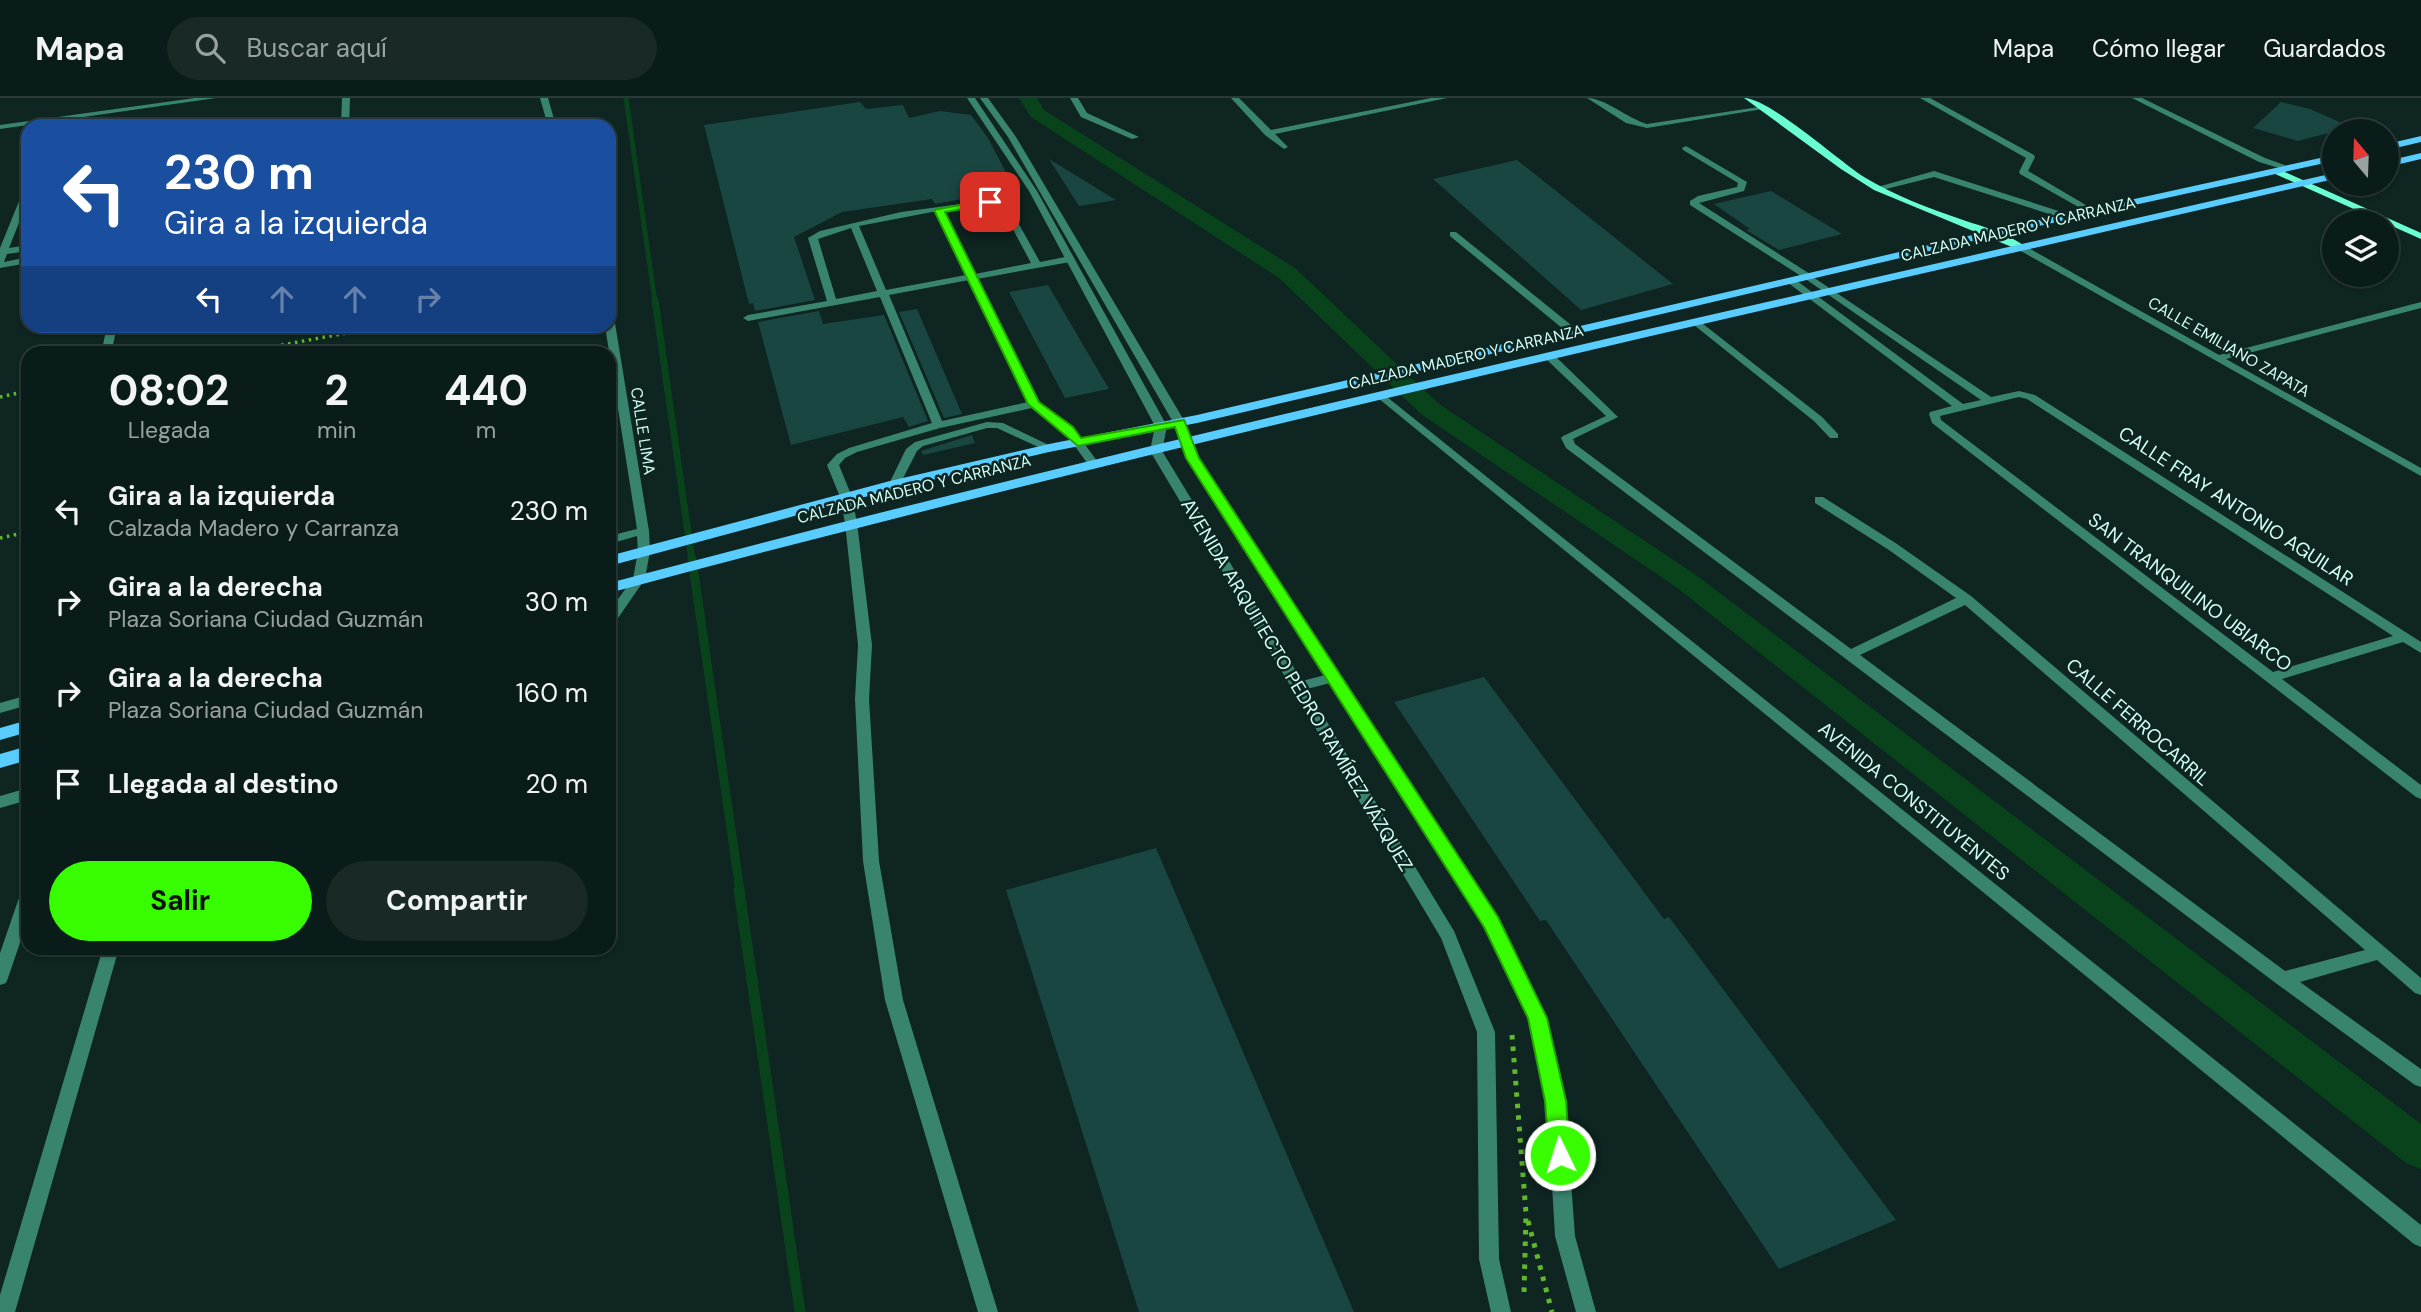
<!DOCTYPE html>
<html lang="es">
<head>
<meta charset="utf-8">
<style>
	body { margin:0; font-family:"DM Sans",sans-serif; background:#182926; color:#f1f3f6; height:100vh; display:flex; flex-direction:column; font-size:26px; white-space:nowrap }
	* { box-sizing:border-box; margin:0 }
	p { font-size:23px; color:#99a1a2 }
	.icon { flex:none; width:38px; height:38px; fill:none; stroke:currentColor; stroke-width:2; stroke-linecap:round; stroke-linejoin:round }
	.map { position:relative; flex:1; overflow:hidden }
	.details { position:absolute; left:21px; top:248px; width:595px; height:609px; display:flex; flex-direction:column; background:#0a1c19; border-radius:21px; box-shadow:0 2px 5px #0004,0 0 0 2px #2a3a38 }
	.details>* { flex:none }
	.guide { position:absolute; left:21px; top:21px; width:595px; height:214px; border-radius:21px; box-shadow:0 2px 5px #0004,0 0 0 2px #2a3a38; background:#1a4fa0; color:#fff; overflow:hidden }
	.needle { width:46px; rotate:341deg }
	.fabs { position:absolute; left:2322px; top:21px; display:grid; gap:14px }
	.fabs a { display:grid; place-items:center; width:77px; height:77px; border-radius:50%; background:#0a1c19; box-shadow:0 2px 5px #0004,0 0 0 2px #2a3a38; font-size:35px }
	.pin { position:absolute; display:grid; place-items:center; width:60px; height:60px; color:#fff; margin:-30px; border-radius:14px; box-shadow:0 4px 10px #0006 }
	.me { position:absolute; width:77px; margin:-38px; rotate:356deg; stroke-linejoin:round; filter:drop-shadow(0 0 5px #0008) }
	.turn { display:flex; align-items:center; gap:24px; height:147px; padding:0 28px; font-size:32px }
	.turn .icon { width:91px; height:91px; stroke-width:2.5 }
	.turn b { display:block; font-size:49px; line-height:60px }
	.lanes { display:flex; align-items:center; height:66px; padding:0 28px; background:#0003; justify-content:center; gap:35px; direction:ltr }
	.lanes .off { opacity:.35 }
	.eta { display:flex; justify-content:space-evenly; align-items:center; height:119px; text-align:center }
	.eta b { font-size:42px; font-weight:700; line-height:49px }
	.primary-button { display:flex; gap:14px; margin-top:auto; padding:14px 28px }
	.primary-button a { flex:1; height:80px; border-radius:42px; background:#38fd00; color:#111; font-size:28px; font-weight:700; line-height:80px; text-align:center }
	.primary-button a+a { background:#182926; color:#f1f3f6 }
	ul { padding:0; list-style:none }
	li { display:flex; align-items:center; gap:21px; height:91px; padding:0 28px }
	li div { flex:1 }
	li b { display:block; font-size:26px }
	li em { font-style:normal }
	header { display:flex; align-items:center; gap:42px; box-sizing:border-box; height:98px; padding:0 35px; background:#0a1c19; border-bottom:2px solid #2a3a38 }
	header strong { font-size:33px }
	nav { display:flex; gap:38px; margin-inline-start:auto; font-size:24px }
	.search { width:490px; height:63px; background:#182926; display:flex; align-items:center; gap:18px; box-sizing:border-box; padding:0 24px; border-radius:38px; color:#99a1a2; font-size:26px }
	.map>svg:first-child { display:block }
</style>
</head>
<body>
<header>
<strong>Mapa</strong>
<div class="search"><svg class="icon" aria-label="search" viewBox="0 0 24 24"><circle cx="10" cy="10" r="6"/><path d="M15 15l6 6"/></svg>Buscar aquí</div>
<nav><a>Mapa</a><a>Cómo llegar</a><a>Guardados</a></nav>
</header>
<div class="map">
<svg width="2421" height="1214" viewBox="0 0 2421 1214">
	<rect width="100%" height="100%" fill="#0e2521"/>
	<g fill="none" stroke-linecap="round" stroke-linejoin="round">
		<!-- stream-far3 -->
		<path stroke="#09431b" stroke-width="5" d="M626,0L655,204"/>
		<!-- stream-far2 -->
		<path stroke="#09431b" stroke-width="7" d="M655,202L692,463"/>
		<!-- stream-far1 -->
		<path stroke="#09431b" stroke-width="9" d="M692,461L740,793"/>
		<!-- stream -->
		<path stroke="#09431b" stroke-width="11" d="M739,792L800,1214"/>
		<!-- canal -->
		<path fill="#09431b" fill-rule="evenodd" d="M1019,0H1037L1044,12L1295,170L1439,306L1696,477L2421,1026V1071L2406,1065L1676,489L1421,316L1279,180L1031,19Z"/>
	</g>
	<!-- building -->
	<g fill="#1a4641">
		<path d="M860,4L866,11L903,7L909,20L940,13L971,17L988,40L1009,80L1000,81L1007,93L935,106L932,101L842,114L794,139L815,202L755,213L753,205L749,206L704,27Z"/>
		<path d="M2281,4L2310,11L2351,29L2298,43L2253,30Z"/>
		<path d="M1049,61L1116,102L1079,108Z"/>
		<path d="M1517,62L1673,186L1581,212L1433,81Z"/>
		<path d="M1771,93L1842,136L1779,152L1746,132L1750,131L1714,106Z"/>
		<path d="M1048,187L1109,291L1065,300L1009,194Z"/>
		<path d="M917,211L962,316L944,320L899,214Z"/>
		<path d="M819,213L823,226L884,217L928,323L909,329L903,319L791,347L758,224Z"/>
		<path d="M972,337L975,345L923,357L921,353Z"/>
		<path d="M1484,579L1664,821L1669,819L1896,1122L1779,1171L1546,822L1540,823L1394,604Z"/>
		<path d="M1156,750L1354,1214H1139L1006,792Z"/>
	</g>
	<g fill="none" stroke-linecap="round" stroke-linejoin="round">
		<!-- path-far2 -->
		<path stroke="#62b82d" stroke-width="2.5" stroke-dasharray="2 3.5" stroke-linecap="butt" d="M2370,33L2383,30"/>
		<!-- path-far1 -->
		<g stroke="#62b82d" stroke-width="3.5" stroke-dasharray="2.5 4.5" stroke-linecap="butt">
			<path d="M233,256L385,228"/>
			<path d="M0,299L28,293"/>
			<path d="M0,440L28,434"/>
		</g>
		<!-- path -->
		<g stroke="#62b82d" stroke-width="5" stroke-dasharray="4.5 7" stroke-linecap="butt">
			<path d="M1512,937L1526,1115L1524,1196"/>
			<path d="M1528,1123L1552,1214"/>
		</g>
		<!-- lane -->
		<g fill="#39846f" fill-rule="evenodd">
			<path d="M195,0H216L0,31V27Z"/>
			<path d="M342,0H350L349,28H341Z"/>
			<path d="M540,0H548L556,28H548Z"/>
			<path d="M1920,0H1930L2034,57L2035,59L2028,73L2096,113L2089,115L2020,76L2019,74L2026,60Z"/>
			<path d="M1686,48L1747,84L1744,93L1699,105L1810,176V180H1804L1690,107V103L1698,98L1737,89L1738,85L1683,52L1682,50Z"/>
			<path d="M1934,73L2071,117L2072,119L2065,121L1934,79L1878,93L1874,90Z"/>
			<path d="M28,88V102L9,150L28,147V153L7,156L4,164L28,159V165L0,170V150L24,91Z"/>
			<path d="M983,103L997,102L1007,105L1040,164L1070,158L1075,161L1070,164L977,181L1039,304L1072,329L1100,367L1094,370L1090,369L1064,333L1032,310L940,330L857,354L845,360L839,367L852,399L857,425L872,547L869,601L879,763L903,902L998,1214H978L885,902L863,763L855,601L858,547L845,425L840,399L827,367L837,356L849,350L932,325L880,199L748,223L743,220L748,217L827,203L808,140L820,133L901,114ZM983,108L1001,109L1031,165L975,176L944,113ZM932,114H936L966,177L886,192L859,128ZM851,130L877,193L836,201L818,141ZM969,182L1028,304L942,323L889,197Z"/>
			<path d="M1450,134H1456L1576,231V235H1568L1450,138Z"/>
			<path d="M609,216L614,219L649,433L650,453L645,481L618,520L616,592L609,597V513L633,481L638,453L637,438L609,446V438L637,431L605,228H609Z"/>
			<path d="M107,228H117L111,256H101Z"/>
			<path d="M987,324L1003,325L1055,350L1049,353L1045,352L997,330H987L923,348L917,353L899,388H891L889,386L906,351L915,344Z"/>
			<path d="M28,597V607L0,615V605Z"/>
			<path d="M28,690V702L0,710V698Z"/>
			<path d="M28,791V821L8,880L6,885L0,887V855L20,797L22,792Z"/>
			<path d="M103,850H119L15,1214H0V1197Z"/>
		</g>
		<!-- street -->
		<g fill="#39846f" fill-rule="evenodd">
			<path d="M967,0H975L1037,93L1167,328L1162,353L1302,583L1325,577L1187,360L1173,324L1008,39L980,0H988L1016,39L1185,324L1199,360L1498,820L1547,920L1565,1003L1575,1138L1596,1214H1576L1555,1138L1547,1003L1529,920L1486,829L1330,585L1307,591L1454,833L1495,934L1499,1161L1511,1214H1491L1479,1161L1477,934L1441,840L1150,353L1155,328L1029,93Z"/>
			<path d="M1070,0H1078L1087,15L1139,39L1132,41L1081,19Z"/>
			<path d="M1231,0H1239L1271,32L1431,0H1447L1275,36L1288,49L1284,51L1265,37Z"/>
			<path d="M1587,0C1605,0 1627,20 1647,26L1765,8L1769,10L1647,30L1626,25Z"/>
			<path d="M2132,0H2142L2265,60L2293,70L2289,73L2259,64Z"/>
			<path d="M2019,148H2025L2219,257L2421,204V210L2226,261L2421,370V378L2019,152Z"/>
			<path d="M1807,175L1991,299L2019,293L2035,297L2421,544V555L2403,544L2282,581L2421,687V701L2416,699L1932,325L1929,316L1930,314L1952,308L1787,184V180H1793L1963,306L1981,302L1804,180L1802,178ZM2019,299L2027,301L2393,538L2273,574L1941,322L1940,318Z"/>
			<path d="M1698,222L1822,319L1838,336V340H1830L1814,323L1694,227V223Z"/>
			<path d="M1550,256L1554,257L1618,319L1573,341L1575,346L1851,551L1956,500L1889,452L1815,405V399H1823L1897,446L1971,498L2421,880V897L2415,895L2377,862L2300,884L2421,971V989L2415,987L2277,886L1566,350L1561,340L1563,338L1606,318L1546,261V257ZM1965,507L2365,852L2285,873L1860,557Z"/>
			<path d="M1382,295L2421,1127V1149L2414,1146L1378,300V296Z"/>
		</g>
		<!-- secondary -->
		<g fill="#69ffd2" fill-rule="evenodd">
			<path d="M1744,0C1769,0 1839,63 1864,79C1895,98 1929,110 1963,122C1984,129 2010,136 2027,150L2019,152L1874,92L1841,71Z"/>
			<path d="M2276,70L2421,135V141L2273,75L2272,73Z"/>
		</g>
		<!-- primary -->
		<g fill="#59cdff" fill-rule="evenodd">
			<path d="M2421,38V44L2387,52V46Z"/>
			<path d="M2421,55V61L2387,69V63Z"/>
			<path d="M2334,57V63L1994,138L1197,325L1049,354L898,390L609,468V458L890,383L1049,346L1197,317L1994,132Z"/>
			<path d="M2334,75V81C1758,214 1180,342 609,495V485C1180,333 1758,207 2334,75Z"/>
			<path d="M28,622V634L0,642V630Z"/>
			<path d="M28,648V662L0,670V656Z"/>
		</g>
	</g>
	<!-- route -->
	<path fill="#38fd00" stroke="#24a400" stroke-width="2" d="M990,101L993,102V106L945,114L1039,304L1073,329L1081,340L1184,322L1199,360L1498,819L1547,920L1566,1003L1570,1057L1567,1064L1560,1067L1552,1064L1549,1057L1545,1003L1528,920L1484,829L1186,360L1175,329L1078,348L1028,306L934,112Z"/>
	<g text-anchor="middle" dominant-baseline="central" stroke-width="5" stroke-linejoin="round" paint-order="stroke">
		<!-- far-street labels -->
		<g font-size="16" fill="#d2fff6" stroke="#0e2521">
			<text transform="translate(2018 131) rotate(-13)">CALZADA MADERO Y CARRANZA</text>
			<text transform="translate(2229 249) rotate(30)">CALLE EMILIANO ZAPATA</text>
			<text transform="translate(1466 259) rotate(-13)">CALZADA MADERO Y CARRANZA</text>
			<text transform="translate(643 333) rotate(81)">CALLE LIMA</text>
			<text transform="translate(914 391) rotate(-14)">CALZADA MADERO Y CARRANZA</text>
		</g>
		<!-- street labels -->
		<g font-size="19" fill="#d2fff6" stroke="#0e2521">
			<text transform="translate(2236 408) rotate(33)">CALLE FRAY ANTONIO AGUILAR</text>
			<text transform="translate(2190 494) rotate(37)">SAN TRANQUILINO UBIARCO</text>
			<text transform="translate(1297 587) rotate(59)">AVENIDA ARQUITECTO PEDRO RAMÍREZ VÁZQUEZ</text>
			<text transform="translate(2138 624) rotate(41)">CALLE FERROCARRIL</text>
			<text transform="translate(1914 703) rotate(39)">AVENIDA CONSTITUYENTES</text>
		</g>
	</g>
</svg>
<div class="fabs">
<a><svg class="needle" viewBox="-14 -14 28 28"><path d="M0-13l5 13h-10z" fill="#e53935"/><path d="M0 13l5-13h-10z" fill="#99a1a2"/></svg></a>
<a><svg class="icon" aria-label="layers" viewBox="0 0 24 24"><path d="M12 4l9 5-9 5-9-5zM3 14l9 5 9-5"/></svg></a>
</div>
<div class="pin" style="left:990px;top:104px;background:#d93025"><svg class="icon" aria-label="arrive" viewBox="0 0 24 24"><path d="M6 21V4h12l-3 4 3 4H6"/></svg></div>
<svg class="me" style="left:1560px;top:1057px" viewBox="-20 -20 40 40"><circle r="17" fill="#38fd00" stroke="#fff" stroke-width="3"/><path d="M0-11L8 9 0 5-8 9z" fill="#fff"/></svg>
<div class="guide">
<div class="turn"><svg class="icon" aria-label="left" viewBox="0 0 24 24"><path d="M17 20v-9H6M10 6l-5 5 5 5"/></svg><div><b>230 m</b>Gira a la izquierda</div></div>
<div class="lanes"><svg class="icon" aria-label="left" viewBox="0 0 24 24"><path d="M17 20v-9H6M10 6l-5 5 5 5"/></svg><svg class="icon off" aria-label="ahead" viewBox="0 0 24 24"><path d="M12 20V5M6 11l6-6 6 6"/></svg><svg class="icon off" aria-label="ahead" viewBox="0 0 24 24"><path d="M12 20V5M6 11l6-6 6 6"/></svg><svg class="icon off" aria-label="right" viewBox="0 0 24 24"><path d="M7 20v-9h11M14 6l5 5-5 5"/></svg></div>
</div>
<section class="details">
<div class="eta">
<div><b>08:02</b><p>Llegada</p></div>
<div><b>2</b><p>min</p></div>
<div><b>440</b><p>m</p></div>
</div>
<ul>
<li><svg class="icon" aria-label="left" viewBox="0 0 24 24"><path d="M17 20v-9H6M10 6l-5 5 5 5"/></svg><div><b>Gira a la izquierda</b><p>Calzada Madero y Carranza</p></div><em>230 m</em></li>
<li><svg class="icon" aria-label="right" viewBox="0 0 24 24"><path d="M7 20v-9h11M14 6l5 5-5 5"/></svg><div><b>Gira a la derecha</b><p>Plaza Soriana Ciudad Guzmán</p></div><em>30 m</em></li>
<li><svg class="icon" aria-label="right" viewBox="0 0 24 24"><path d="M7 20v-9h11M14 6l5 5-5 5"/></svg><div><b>Gira a la derecha</b><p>Plaza Soriana Ciudad Guzmán</p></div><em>160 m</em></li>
<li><svg class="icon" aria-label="arrive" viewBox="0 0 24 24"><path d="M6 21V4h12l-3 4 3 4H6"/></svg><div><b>Llegada al destino</b></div><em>20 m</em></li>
</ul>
<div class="primary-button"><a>Salir</a><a>Compartir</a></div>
</section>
</div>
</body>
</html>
